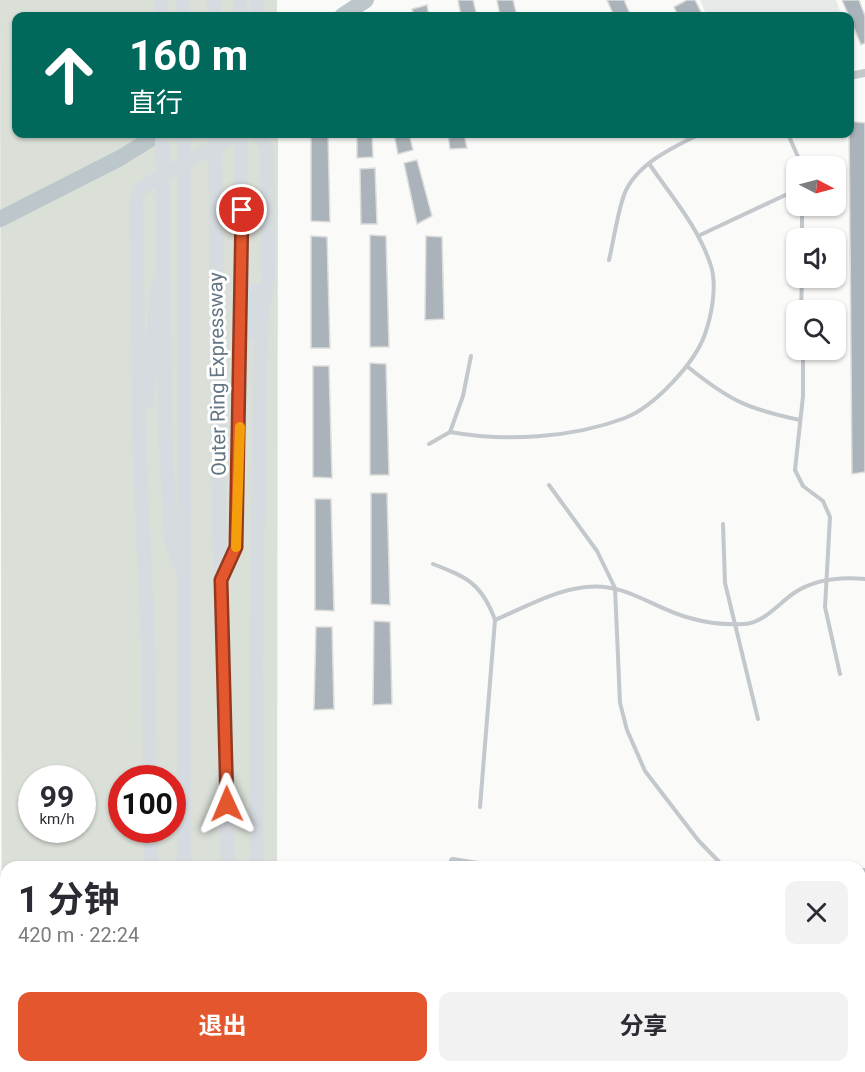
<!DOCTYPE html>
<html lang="zh">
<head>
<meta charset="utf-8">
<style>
	body { margin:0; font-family:Roboto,"Noto Sans SC",sans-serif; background:#f2f2f3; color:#2b2b33; height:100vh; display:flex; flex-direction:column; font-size:22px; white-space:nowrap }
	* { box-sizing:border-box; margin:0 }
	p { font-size:20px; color:#7c7c81 }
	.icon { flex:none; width:33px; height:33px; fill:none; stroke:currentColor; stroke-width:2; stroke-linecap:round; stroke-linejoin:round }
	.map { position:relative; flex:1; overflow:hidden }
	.sheet { position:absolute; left:0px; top:861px; width:866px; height:212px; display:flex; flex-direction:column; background:#fff; border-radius:18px 18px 0 0; box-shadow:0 2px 4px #0004 }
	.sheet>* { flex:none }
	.banner { position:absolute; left:12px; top:12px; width:842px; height:126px; border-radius:12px; box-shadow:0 2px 4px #0004; background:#00695c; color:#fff; overflow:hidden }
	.needle { width:39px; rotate:96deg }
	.tools { position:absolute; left:786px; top:156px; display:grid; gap:12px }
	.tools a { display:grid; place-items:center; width:60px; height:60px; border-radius:12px; background:#fff; box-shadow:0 2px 4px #0004; font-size:30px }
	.speed { position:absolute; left:18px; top:765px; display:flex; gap:12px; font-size:30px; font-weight:700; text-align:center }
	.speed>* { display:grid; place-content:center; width:78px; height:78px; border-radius:50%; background:#fff; box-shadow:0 2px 4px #0004; line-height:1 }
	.speed small { font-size:15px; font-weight:400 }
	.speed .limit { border:9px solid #d22; background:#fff; color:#111 }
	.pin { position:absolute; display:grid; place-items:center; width:51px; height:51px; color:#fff; margin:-26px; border:3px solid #fff; border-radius:50%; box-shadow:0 2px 6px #0007 }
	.me { position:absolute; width:66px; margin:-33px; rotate:359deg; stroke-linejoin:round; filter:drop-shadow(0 0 4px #0008) }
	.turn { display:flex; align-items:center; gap:21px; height:126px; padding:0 18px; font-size:27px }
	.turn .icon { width:78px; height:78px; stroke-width:2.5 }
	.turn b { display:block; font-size:42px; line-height:51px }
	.round { display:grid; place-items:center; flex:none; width:63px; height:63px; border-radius:12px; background:#f2f2f3 }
	.overview { display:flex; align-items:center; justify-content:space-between; height:102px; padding:0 18px }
	h1 { font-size:36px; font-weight:700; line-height:45px }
	.button { display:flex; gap:12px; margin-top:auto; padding:12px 18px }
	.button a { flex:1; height:69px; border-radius:12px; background:#e4572e; color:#fff; font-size:24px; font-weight:700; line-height:69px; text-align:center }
	.button a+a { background:#f2f2f3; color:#2b2b33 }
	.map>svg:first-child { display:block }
</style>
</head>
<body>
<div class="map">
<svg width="865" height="1072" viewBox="0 0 865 1072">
	<rect width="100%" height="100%" fill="#fafaf8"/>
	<!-- built -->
	<path fill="#e8e9e9" d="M700,0H836L842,16H707Z"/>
	<!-- green -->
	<path fill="#dadfd7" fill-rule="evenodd" d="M0,0H277V16H16V134H278L277,867H6V1066H277V1072H2ZM32,778H82V830H32ZM122,778H172V830H122Z"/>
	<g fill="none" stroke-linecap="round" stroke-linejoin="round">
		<!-- river -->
		<g stroke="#bbc7cb" stroke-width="16">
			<path d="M342,16L366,0"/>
			<path d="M0,219L120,158L159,134"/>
		</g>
	</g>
	<!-- building -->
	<g fill="#aab3b9" stroke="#dcdcda" stroke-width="1.5">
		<path d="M458,0H473L477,16H461Z"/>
		<path d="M497,0H513L517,16H500Z"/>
		<path d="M607,0H624L631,16H614Z"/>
		<path d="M687,0H695L703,16H678L674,7Z"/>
		<path d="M842,0H859L865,16V43L861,45Z"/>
		<path d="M427,5L429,16H414L412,9Z"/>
		<path d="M849,121L865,123V472L852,474Z"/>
		<path d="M311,134H328L330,222L311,221Z"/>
		<path d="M357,134H372L373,157L357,158Z"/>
		<path d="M394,134H409L413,150L398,154Z"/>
		<path d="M448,134H464L467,148L450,149Z"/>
		<path d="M417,160L432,216L417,224L404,163Z"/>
		<path d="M375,168L377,224H361L360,169Z"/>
		<path d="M370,235L386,236L389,347H370Z"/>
		<path d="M311,236L327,237L330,348H311Z"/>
		<path d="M426,236L442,237L444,319L425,320Z"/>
		<path d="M370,363L386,364L389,475H370Z"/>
		<path d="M313,366H329L332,478L313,477Z"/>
		<path d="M371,493H387L390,605L371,604Z"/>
		<path d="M315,499H331L334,611L315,610Z"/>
		<path d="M374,621L390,622L392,704L373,705Z"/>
		<path d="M316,627H332L334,709L314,710Z"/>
		<path d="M380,1066H400V1072H379Z"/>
		<path d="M479,1066H499L497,1072H477Z"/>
		<path d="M573,1066H596L594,1072H571Z"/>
		<rect x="825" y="1066" width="19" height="6"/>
	</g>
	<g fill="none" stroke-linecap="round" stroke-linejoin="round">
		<!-- service -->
		<g stroke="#c3c8cc" stroke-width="4">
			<path d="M788,134L802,166"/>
			<path d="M698,236L796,190"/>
			<path d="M802,238V206"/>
			<path d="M609,260C614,239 617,215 624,195C635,165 673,147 700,134"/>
			<path d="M801,310L802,278"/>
			<path d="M803,350V396L795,470L803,486L823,501L830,517L825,607L840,674"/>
			<path d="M688,367C730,401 748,409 800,420"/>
			<path d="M450,432C505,442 572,438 625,418C655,406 695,363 705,334C712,314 717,286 711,266C699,228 672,197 650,165"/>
			<path d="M429,444L450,432L463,396L471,356"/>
			<path d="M549,485L597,551L615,588L620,703L627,730L645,771L698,840L724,867"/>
			<path d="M723,524L725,583L758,719"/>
			<path d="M433,564C467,577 482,584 495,620L480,807"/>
			<path d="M495,620C523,608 555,590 586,587C626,582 654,609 690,618C707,623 726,625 744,624C764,623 779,603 794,593C815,579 842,577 865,579"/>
		</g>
		<!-- minor -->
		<g stroke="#c3c8cc" stroke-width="8">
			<path d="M849,76L865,73"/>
			<path d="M453,861L490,867"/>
			<path d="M860,872H865"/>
		</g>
		<!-- motorway -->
		<g stroke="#d6dbdf" stroke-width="14">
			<path d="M161,0V16"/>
			<path d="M183,0V16"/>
			<path d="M214,0V16"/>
			<path d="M240,0V16"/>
			<path d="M257,0V16"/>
			<path d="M162,134L165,422L171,542L183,570"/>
			<path d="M215,134L219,513L228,867"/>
			<path d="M255,134L262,139L267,151L268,278L262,315L260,362L256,664L257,867"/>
			<path d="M247,334L257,291"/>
			<path d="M147,402L158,284"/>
			<path d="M222,578L236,547L242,328L241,134"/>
			<path d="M150,778L148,644L140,462L136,199L140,190L149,183L237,134"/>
			<path d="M151,830V867"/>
			<path d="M184,867V134"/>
			<path d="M153,1066V1072"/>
			<path d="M185,1066V1072"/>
			<path d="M230,1066V1072"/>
			<path d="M259,1066V1072"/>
		</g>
	</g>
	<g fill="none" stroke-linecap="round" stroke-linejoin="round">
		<!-- route casing -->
		<g stroke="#94391e" stroke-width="15">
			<path id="route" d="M227,804L221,580L236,547L242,210"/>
		</g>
		<!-- route -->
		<use href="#route" stroke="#e4572e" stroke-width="10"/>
		<!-- slow -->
		<path stroke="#f59e0b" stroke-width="10" d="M236,547L240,427"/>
	</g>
	<g text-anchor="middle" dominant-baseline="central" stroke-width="6" stroke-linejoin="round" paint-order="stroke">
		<!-- street labels -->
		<g font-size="20" fill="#657683" stroke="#fff">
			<text transform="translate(217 374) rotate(-91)">Outer Ring Expressway</text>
		</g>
	</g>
</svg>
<div class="tools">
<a><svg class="needle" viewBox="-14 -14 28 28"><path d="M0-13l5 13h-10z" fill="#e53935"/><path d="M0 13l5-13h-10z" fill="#7c7c81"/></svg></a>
<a><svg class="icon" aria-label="sound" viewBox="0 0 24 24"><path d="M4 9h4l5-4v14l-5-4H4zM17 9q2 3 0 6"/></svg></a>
<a><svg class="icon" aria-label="search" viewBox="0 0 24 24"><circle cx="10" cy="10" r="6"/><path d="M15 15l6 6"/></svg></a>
</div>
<div class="speed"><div>99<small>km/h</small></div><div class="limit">100</div></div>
<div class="pin" style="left:242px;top:210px;background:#d93025"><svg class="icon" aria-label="arrive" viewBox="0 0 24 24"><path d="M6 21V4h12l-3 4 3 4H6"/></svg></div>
<svg class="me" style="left:227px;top:804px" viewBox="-20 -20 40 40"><path d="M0-17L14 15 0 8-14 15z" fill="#e4572e" stroke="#fff" stroke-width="4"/></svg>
<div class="banner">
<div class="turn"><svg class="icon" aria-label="ahead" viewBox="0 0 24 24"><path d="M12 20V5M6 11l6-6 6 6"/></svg><div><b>160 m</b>直行</div></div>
</div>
<section class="sheet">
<div class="overview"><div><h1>1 分钟</h1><p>420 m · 22:24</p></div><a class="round"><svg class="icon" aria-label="close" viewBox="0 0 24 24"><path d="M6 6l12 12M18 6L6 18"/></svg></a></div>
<div class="button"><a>退出</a><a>分享</a></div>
</section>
</div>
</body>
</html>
